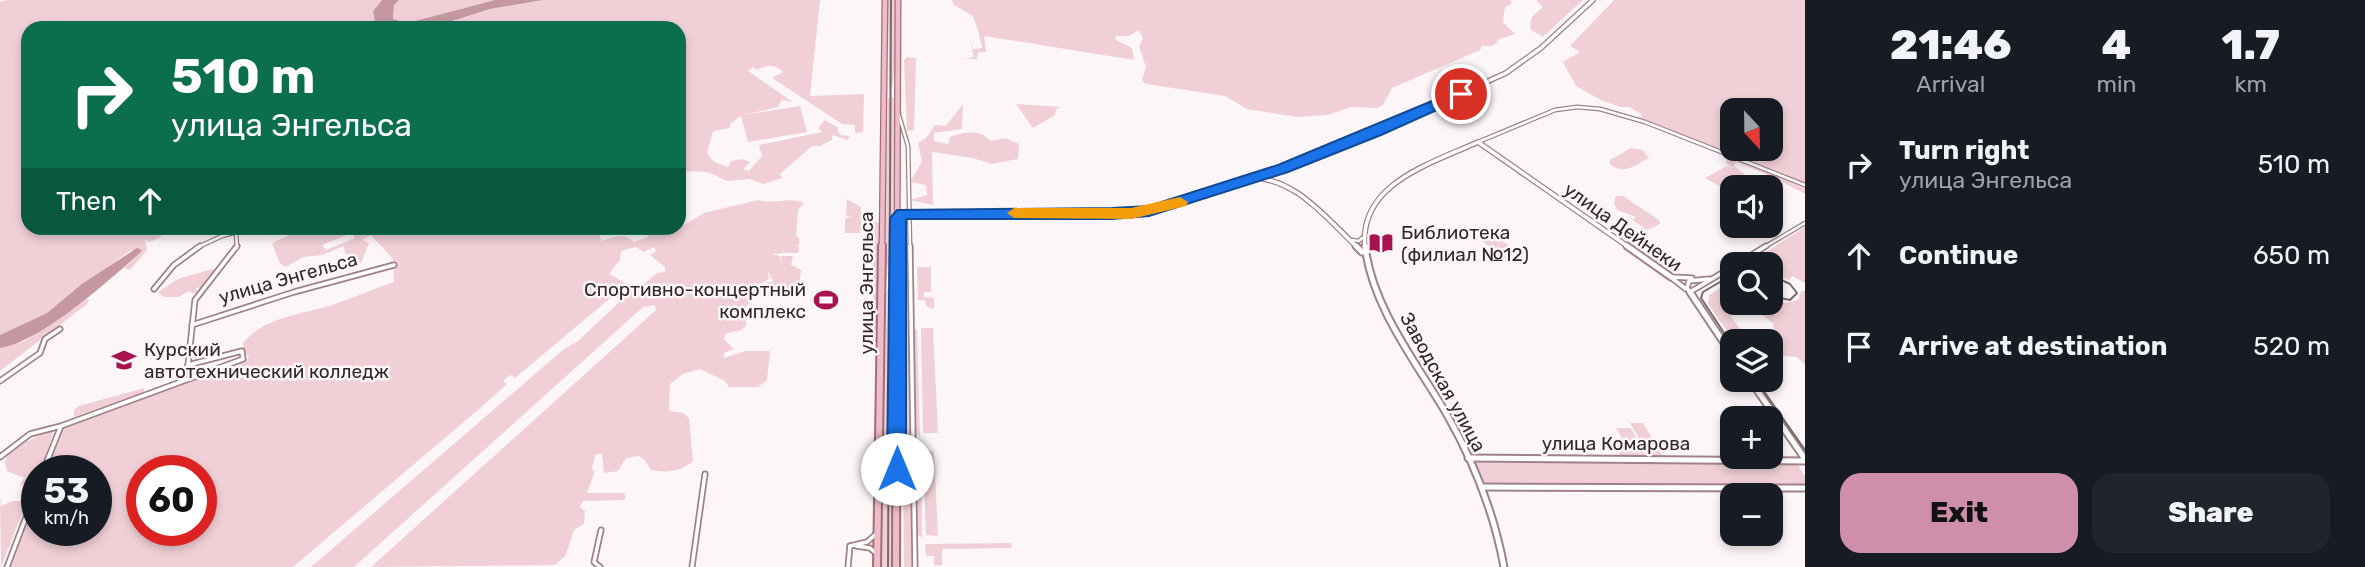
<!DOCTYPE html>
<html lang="en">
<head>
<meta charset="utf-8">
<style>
	body { margin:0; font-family:Rubik,sans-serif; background:#20242c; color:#f1f3f6; height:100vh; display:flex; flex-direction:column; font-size:26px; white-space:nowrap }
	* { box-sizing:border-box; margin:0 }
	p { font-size:23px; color:#9ea1a6 }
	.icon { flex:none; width:38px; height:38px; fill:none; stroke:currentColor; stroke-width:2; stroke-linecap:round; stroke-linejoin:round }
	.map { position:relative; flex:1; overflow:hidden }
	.panel { display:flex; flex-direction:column; background:#171b24; width:560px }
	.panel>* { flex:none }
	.top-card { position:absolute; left:21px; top:21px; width:665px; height:214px; border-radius:21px; box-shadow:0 4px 10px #0003; background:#0b6e4f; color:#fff; overflow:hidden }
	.needle { width:46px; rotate:158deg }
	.tools { position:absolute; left:1720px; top:98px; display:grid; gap:14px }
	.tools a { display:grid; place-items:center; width:63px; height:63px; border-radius:14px; background:#171b24; box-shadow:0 4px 10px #0003; font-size:35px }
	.speed { position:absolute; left:21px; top:455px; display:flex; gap:14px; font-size:35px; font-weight:700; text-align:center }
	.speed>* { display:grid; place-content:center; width:91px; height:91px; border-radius:50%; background:#171b24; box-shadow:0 4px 10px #0003; line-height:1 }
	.speed small { font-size:18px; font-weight:400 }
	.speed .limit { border:10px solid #d22; background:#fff; color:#111 }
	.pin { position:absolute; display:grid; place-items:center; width:60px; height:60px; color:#fff; margin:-30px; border:4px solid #fff; border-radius:50%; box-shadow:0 2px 7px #0007 }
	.me { position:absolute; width:77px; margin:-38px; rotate:0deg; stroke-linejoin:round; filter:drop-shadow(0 0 5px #0008) }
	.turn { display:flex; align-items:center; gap:24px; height:147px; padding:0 35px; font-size:32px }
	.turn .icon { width:91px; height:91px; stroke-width:2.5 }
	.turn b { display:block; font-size:49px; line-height:60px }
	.then { display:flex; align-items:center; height:66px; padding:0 35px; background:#0003; gap:14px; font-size:26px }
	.eta { display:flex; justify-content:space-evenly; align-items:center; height:119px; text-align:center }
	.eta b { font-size:42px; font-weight:800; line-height:49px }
	.cta { display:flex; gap:14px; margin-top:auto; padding:14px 35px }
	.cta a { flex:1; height:80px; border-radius:21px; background:#cf8eaa; color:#111; font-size:28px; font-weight:800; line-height:80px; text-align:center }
	.cta a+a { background:#20242c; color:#f1f3f6 }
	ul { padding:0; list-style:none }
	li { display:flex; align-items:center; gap:21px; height:91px; padding:0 35px }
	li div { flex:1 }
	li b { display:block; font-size:26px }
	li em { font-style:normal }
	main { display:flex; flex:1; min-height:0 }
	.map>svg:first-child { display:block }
</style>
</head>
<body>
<main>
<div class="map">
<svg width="1805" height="567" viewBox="0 0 1805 567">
	<rect width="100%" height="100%" fill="#fdf6f8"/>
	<!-- green -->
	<g fill="#f0d0d6" fill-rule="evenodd">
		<path d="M7,0H382L373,11L376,28H28V228H169L159,238L150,242L145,240L147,250L130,270L124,268L140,253L131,250L47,313L0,335V2Z"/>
		<path d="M399,0H495L407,23L393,19L394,5Z"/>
		<path d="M543,0H820L810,96L864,94L863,132L855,133V125L842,124L772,78L783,72C775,64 767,65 757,70L753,67L748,71L793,102L782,100L778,107L743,115L800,106L807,132L748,142L741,116L730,124V128L713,131L707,153L714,162L728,167L731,161L742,159L750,162L743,169L749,171L762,156L759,145L822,132L818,128L825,120L837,127L840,135L849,136L848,140L832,135V140L820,146H812L780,174L782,178L763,184L749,179L727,181L708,172L679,171V28H430L490,9Z"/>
		<path d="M888,0H895L896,55L892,90L889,88Z"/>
		<path d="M952,0H1511V4L1505,7L1503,22L1515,34L1497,40L1498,42L1492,46H1482L1480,50L1392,88L1383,105L1377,108L1352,107L1327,115L1297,117L1247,109L1225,96L1146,84L1142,80L1146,67L1139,46L1143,38L1139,30L1129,36H1115L1116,40L1132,48L1134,60L984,36L986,52H978L977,59H964L974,57L969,35L973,49L982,48C980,36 977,27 973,16L954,5Z"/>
		<path d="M1536,0H1583L1543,37L1531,30C1529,15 1534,16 1543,7Z"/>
		<path d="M1614,0H1805V184L1642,118L1641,114L1629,107H1620L1601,100L1576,86L1563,62L1580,52L1570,46ZM1732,110H1771V149H1732Z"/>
		<path d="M907,57L916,58L914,130L907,131L904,60Z"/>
		<path d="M891,97L894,98L893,280L891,282L888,279L885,228L888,99Z"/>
		<path d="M963,104L962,129L934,133V141L948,144L950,137C964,132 980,129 991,141L1006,138L1019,144L1018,159L991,164L973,158L932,152L933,205L910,200L927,195L926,185L910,182L922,161L918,143L926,138L935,125L946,126Z"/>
		<path d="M1016,104H1017L1061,107L1056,109L1055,115L1033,128Z"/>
		<path d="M1631,148L1643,150L1649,158C1635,165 1624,176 1610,164V160Z"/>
		<path d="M1728,156L1805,187V194L1773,177L1736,162L1734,166L1745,174L1721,187L1705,178L1727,166L1733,168L1726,163Z"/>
		<path d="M1616,196H1623L1659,220L1660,224L1647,230L1632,220L1636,217L1617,210L1614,203Z"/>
		<path d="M847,199L861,207V231H859L861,233H845V219L851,216H846V212L849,214L846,211Z"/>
		<path d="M758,200C773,205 791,196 804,203L798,210L796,237H799V245H796L799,247L798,253H785L781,246L784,253L771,254L780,256L782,268L781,256H793L791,265L801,270L799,291H766L767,282H773L768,271L769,279L762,283L745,309L746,326L741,330L725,334L724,339L734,349L724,353V358L746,351H770L767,380L758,387H729L725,381L700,369L683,374L670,384L669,411L683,413L689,418L693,461C681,472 666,473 651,470L644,459L638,456L626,458L618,471L604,473L602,454H596L592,467L594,474L587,493H624L626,498L623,500L583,501L580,507L585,511L584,524L574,530L566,555L555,565L371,567L656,310L655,305L643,307L354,567H311L564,349L577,342L633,289L637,290L657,273L665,272V267L650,255L656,251L654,247L644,252L636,247L621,251L620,260L609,274L627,284L515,378L510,375L503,381L507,384L479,409L293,567H11L37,493V530H96V471H50C47,458 56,437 64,426L247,359L249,356L244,354L243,343C264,317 300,315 332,305C353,298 373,289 394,282L393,259L371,235L362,240L369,243L361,264L355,255L345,254L344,246L322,255L303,257L286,267L280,264L272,243L305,228H346L347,235L322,245L326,250L355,238L349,228H411L408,231L421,228H609L599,234L601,241C614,237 623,232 634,242L648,237V229L679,228L704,213ZM142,471H201V530H142Z"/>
		<path d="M904,217L907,219L908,245L913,567H904L901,219Z"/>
		<path d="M873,221L879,223V328L873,330Z"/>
		<path d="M1805,227V283L1792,276L1789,280L1771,272V264L1749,263Z"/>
		<path d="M1483,231L1493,233L1519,254L1520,261L1507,260L1478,238L1477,235Z"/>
		<path d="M917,267H931V292H924V297H920L934,298V309L927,307L925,300H918Z"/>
		<path d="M212,269L215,272L204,287L196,288L197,291L193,294L190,291L178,297H164L158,292L178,279Z"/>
		<path d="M1729,283H1732V297L1723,300V306L1749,341H1734L1708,304L1709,295Z"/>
		<path d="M890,289L893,291L894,567H880L887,291Z"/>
		<path d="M1801,291H1805V365L1797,357L1771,355V341H1761L1774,334L1773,323L1746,303H1771V298L1786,303L1798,300Z"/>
		<path d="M89,299L87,304L0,371V348L25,341L83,300Z"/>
		<path d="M917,328L920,437L915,431L913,333Z"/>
		<path d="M921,328H933L938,433H923Z"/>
		<path d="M144,388V392L74,417V410L79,406Z"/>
		<path d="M1630,423H1643L1663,456H1649Z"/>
		<path d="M1616,428H1631L1646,456H1620L1614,446L1626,445Z"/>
		<path d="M52,429L54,430L41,471H37V482L30,500H26V485H20L24,478L7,471C1,455 14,447 26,438L28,441Z"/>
		<path d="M921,451L922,538L916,533L915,457Z"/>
		<path d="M923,451H934L938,536L926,535Z"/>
		<path d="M1477,461L1796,462L1805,476V486L1487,485L1481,481L1474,467Z"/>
		<path d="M0,495L1,506L12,501H21L25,506L1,567Z"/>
		<path d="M1011,543L1012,548L942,549V565H934V556H926L925,544Z"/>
	</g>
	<!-- water -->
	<g fill="#c597a0">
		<path d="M382,0H399L394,5L393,19L407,23L495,0H543L490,9L430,28H376L373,11Z"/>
		<path d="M137,248L142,250L140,253C108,281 41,342 0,348V335L47,313L82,284Z"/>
	</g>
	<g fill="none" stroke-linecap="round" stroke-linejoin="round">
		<!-- street-far1 casing -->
		<g stroke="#9f8287" stroke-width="5">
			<g id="street-far1">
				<path d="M898,112L908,146L910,248"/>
				<path d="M1478,142L1555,110L1577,107L1600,109L1645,122L1805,185"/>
				<path d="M236,232L237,248"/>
				<path d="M1351,240L1359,241L1362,238"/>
				<path d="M196,248L222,236L252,228"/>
				<path d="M1763,248L1805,223"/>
			</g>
		</g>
		<!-- street casing -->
		<g stroke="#9f8287" stroke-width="7">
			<g id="street">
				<path d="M910,246L915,567"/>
				<path d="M1737,264L1766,246"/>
				<path d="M1672,277L1692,278"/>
				<path d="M1673,279L1686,289"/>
				<path d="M154,289L174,265L200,246"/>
				<path d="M1690,292L1732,267"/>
				<path d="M1690,292L1687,288L1689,281L1709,279"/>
				<path d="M192,325L294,292L394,265"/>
				<path d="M188,365L195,300L237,246"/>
				<path d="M0,381L40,353L45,339L60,329"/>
				<path d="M0,457L30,434L61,426L243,359L242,351L188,365L182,380"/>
				<path d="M43,471L61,426"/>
				<path d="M850,546L867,542L876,534"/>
				<path d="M856,546L870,548L877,554"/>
				<path d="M7,567L37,488"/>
				<path d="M600,567L594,562L601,530"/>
				<path d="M692,567L705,474"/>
				<path d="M848,567L850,546"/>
			</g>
		</g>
		<!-- secondary-far1 casing -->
		<g stroke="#9f8287" stroke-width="6">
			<g id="secondary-far1">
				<path d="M1260,175L1377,132L1506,73L1541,48L1593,0"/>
				<path d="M897,218L909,212L1131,213L1163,208L1245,178C1293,174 1326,218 1358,248"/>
				<path d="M1365,248C1358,184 1430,164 1478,142L1630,248"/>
			</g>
		</g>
		<!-- secondary casing -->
		<g stroke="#9f8287" stroke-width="9">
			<g id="secondary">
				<path d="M1356,246L1362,252"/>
				<path d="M1365,246C1372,307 1416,362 1446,413C1473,460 1494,513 1504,567"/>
				<path d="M1627,246L1671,277"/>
				<path d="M1690,292L1732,355"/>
				<path d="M1750,380L1805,459"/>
				<path d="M1468,458L1805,461"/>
				<path d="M1481,487L1805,488"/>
			</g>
		</g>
		<!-- primary-far1 casing -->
		<g stroke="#a46c79" stroke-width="7">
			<g id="primary-far1">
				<path d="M882,248L885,0"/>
				<path d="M897,248L898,0"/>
			</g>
		</g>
		<!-- primary casing -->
		<g stroke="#a46c79" stroke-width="10">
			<g id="primary">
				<path d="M877,567L882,246"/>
				<path d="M896,567L897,246"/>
			</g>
		</g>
		<!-- street-far1 -->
		<use href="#street-far1" stroke="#fff" stroke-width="2.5"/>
		<!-- street -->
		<use href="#street" stroke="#fff" stroke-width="3.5"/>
		<!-- secondary-far1 -->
		<use href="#secondary-far1" stroke="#fff" stroke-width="3.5"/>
		<!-- secondary -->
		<use href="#secondary" stroke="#fff" stroke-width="5"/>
		<!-- primary-far1 -->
		<use href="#primary-far1" stroke="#edbec8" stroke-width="4.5"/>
		<!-- primary -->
		<use href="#primary" stroke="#edbec8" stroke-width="6"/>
		<!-- tram -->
		<g stroke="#756a6c" stroke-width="2">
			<path d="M1732,275L1703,292L1701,298L1732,345"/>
			<path d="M1771,275L1790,284L1797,293L1790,300L1771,296"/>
			<path d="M1756,380L1805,450"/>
			<path d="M888,567L891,0"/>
		</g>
	</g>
	<!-- route -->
	<path fill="#1a73e8" stroke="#114b97" stroke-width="2" d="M1461,89L1468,94L1466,97L1381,135L1288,172L1149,216L1112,219H906V469L903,474L897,477L890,474L887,469L890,218L897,210L1112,208L1149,206L1278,165Z"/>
	<!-- slow -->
	<path fill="#f59e0b" d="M1180,197L1188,202L1186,206L1131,219L1014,218L1007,213L1014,208H1131Z"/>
	<!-- icons -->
	<defs>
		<g id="library-bare" transform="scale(1.89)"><path d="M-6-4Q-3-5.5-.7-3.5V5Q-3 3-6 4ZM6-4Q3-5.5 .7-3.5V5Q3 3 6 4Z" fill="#a6134e" stroke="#fdf6f8" stroke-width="2.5" paint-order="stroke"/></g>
		<g id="stadium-bare" transform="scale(1.89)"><path d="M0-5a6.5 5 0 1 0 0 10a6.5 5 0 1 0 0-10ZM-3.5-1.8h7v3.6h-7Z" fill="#a6134e" stroke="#fdf6f8" stroke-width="2.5" paint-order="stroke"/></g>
		<g id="university-bare" transform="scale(1.89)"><path d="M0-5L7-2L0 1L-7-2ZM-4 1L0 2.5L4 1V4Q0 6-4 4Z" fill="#a6134e" stroke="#fdf6f8" stroke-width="2.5" paint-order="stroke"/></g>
	</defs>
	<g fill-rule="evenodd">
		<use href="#library-bare" x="1381" y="243"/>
		<use href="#stadium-bare" x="826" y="300"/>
		<use href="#university-bare" x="124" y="360"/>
	</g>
	<g text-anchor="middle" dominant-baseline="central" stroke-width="5" stroke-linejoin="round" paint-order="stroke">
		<!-- street labels -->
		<g font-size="19" fill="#322628" stroke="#fdf6f8">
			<text transform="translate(1623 227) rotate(35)">улица Дейнеки</text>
			<text transform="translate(288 278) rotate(-16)">улица Энгельса</text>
			<text transform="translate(866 283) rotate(-90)">улица Энгельса</text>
			<text transform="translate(1443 382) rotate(61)">Заводская улица</text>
			<text x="1616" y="443">улица Комарова</text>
		</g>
		<!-- poi labels -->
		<g font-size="19" fill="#322628" stroke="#fdf6f8" text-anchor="start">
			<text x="1401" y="232">Библиотека<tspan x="1401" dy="22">(филиал №12)</tspan></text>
			<text x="806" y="289" text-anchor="end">Спортивно-концертный<tspan x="806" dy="22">комплекс</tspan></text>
			<text x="144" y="349">Курский<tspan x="144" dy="22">автотехнический колледж</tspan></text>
		</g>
	</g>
</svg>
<div class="tools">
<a><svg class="needle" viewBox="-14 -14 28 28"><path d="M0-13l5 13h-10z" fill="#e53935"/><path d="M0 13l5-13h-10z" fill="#9ea1a6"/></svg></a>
<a><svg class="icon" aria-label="sound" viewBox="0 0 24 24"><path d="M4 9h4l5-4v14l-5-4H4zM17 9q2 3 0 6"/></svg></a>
<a><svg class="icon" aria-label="search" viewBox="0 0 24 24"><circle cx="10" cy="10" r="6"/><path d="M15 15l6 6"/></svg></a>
<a><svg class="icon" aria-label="layers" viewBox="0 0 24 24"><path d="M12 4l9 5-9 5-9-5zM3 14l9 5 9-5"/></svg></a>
<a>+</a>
<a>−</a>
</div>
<div class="speed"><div>53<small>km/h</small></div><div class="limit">60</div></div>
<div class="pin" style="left:1461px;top:94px;background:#d93025"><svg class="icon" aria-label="arrive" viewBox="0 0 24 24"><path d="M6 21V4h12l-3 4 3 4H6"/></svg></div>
<svg class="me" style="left:897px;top:469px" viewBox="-20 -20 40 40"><circle r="19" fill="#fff"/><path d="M0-13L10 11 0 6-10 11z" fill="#1a73e8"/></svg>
<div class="top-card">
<div class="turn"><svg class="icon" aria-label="right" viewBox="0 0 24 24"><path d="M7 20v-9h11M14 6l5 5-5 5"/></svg><div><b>510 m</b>улица Энгельса</div></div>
<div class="then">Then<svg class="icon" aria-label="ahead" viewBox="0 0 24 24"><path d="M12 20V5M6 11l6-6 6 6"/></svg></div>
</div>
</div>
<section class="panel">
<div class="eta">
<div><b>21:46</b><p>Arrival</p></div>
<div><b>4</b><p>min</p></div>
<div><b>1.7</b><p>km</p></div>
</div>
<ul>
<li><svg class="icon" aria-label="right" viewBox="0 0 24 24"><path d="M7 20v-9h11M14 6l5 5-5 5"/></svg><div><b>Turn right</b><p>улица Энгельса</p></div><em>510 m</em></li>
<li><svg class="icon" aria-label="ahead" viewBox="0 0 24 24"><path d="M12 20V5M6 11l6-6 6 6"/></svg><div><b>Continue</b></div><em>650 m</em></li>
<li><svg class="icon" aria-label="arrive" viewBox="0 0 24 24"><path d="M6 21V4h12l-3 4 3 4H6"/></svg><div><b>Arrive at destination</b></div><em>520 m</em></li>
</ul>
<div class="cta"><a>Exit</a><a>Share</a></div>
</section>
</main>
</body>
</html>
